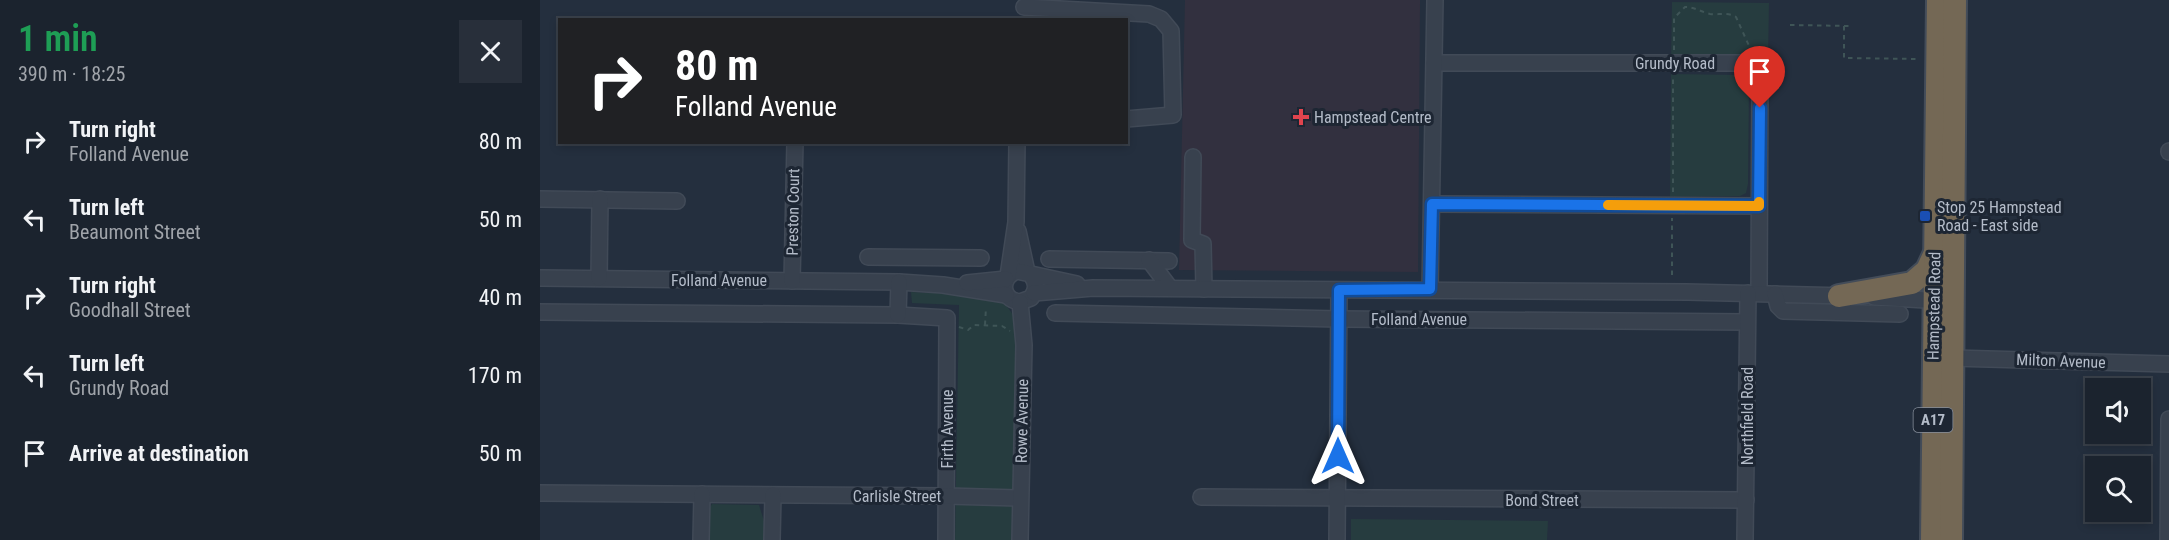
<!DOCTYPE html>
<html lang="en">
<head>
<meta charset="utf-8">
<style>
	body { margin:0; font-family:"Roboto Condensed",sans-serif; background:#282f3a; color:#f1f3f6; height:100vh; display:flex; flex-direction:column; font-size:22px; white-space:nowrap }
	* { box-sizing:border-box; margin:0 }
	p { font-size:20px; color:#a0a4aa }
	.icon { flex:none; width:33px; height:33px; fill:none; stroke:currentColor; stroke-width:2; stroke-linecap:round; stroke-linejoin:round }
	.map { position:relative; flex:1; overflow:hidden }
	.details { display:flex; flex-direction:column; background:#1b232e; width:540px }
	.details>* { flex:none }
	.top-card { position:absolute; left:18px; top:18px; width:570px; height:126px; border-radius:0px; box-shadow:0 3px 9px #0003,0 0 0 2px #39404a; background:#202124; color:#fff; overflow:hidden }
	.tools { position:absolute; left:1545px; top:378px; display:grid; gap:12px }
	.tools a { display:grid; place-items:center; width:66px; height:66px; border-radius:0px; background:#1b232e; box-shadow:0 3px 9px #0003,0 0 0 2px #39404a; font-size:30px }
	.pin { position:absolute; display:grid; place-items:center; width:51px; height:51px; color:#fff; margin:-62px -26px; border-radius:50% 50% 50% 0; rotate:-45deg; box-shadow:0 0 6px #0007 }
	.pin .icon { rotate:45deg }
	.me { position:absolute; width:66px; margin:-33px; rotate:0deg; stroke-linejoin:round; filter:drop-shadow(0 0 4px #0008) }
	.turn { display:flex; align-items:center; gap:21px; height:126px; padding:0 18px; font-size:27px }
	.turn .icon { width:78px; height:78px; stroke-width:2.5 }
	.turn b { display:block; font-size:42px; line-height:51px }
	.round { display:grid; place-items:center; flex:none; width:63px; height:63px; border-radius:0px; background:#282f3a }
	.summary { display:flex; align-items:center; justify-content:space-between; height:102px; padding:0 18px }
	h1 { font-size:36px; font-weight:600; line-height:45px; color:#1e9e55 }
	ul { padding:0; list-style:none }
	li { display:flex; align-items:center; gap:18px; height:78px; padding:0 18px }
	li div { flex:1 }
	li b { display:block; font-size:22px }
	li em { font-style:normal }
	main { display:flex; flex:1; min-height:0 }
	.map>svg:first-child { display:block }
</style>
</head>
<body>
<main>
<section class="details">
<div class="summary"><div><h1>1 min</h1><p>390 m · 18:25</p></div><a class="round"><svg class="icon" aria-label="close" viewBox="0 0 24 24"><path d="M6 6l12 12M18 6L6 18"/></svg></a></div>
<ul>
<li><svg class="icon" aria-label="right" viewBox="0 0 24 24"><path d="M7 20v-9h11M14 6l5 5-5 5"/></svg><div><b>Turn right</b><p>Folland Avenue</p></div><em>80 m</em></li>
<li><svg class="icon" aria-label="left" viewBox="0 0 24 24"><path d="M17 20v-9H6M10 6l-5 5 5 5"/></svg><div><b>Turn left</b><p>Beaumont Street</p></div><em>50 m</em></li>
<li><svg class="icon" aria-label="right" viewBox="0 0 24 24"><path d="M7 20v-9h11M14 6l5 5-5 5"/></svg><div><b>Turn right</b><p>Goodhall Street</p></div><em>40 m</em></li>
<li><svg class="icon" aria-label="left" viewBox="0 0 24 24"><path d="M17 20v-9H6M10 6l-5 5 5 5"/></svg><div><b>Turn left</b><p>Grundy Road</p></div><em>170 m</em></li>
<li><svg class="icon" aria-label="arrive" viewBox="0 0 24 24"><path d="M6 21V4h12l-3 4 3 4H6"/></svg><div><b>Arrive at destination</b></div><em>50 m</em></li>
</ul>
</section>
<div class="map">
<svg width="1629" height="540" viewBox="0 0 1629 540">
	<rect width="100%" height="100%" fill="#242f3e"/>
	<!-- medical -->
	<path fill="#32303f" d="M645,0H880L878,272L639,270Z"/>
	<!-- green -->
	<g fill="#263c3f">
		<path d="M1132,2L1229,3L1228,61L1131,59Z"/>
		<path d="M1131,74L1197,75C1205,77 1207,80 1209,88L1208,184L1206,193L1200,196L1130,197Z"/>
		<path d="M371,292L459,295L476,319L472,540H415L419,305L372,303Z"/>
		<path d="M172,504L219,505L224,521V540H165V516Z"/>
		<path d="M811,519L1008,521L1007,540H811Z"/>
	</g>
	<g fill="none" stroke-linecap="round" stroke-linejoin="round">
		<!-- minor casing -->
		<g stroke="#414a57" stroke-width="18">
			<g id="minor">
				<path d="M484,7L609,14L621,19L631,31L633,115L586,119"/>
				<path d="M894,63H1217L1220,67L1219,293"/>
				<path d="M1629,151V152"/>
				<path d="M653,157L652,240L663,244L664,289"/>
				<path d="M0,199L137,201"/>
				<path d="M892,204L1219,206"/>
				<path d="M478,231L487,272"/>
				<path d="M328,257L441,258"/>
				<path d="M509,259L629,261"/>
				<path d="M609,260L630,288"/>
				<path d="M491,275C497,283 497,289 491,298L480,302C461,300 459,278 477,271L537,284"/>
				<path d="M468,276L476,222L477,142"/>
				<path d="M0,278L359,282L403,285L466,295"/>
				<path d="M59,278L60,199"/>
				<path d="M252,281L255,142"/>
				<path d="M427,283L466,279"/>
				<path d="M890,289L895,0"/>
				<path d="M494,293L553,288L1147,292L1307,296"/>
				<path d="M1235,294L1238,306L1243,311L1360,314"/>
				<path d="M1334,297L1403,301"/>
				<path d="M0,312L358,315L407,318L406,540"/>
				<path d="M515,313L799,319L1207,322"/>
				<path d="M358,315L359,282"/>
				<path d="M1412,358L1629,364"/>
				<path d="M0,493L407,496L480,498"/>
				<path d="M661,497L1206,500"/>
				<path d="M161,540L162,494"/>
				<path d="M232,540L233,495"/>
				<path d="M480,540L484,345L480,302"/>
				<path d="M797,540L799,290"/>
				<path d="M1205,540L1208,293"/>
				<path d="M1628,540L1629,419"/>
			</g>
		</g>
		<!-- highway casing -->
		<g stroke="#434c59" stroke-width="26">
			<g id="highway">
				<path d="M1299,296L1372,283L1387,270L1394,255"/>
				<path d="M1392,540L1398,0"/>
				<path d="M1411,540L1415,0"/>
			</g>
		</g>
		<!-- path -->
		<g stroke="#3f5557" stroke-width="2" stroke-dasharray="4.5 4.5" stroke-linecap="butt">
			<path d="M1250,25L1311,26"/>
			<path d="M1304,26V58L1380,59"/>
			<path d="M1134,50V18L1145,7C1155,7 1161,12 1170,14C1179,15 1188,12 1196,17L1210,48"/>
			<path d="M1133,192V79"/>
			<path d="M1132,275V218"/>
			<path d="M445,325L446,307"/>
			<path d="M419,327L428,330L434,325L462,326L470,331"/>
		</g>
		<!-- minor -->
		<use href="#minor" stroke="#38414e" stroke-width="15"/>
		<!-- highway -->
		<use href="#highway" stroke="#746855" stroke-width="22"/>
	</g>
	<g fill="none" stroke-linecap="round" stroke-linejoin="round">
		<!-- route casing -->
		<g stroke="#114b97" stroke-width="15">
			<path id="route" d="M798,456L799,290L890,289L892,204L1219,206L1220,108"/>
		</g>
		<!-- route -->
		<use href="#route" stroke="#1a73e8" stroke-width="10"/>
		<!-- slow -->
		<path stroke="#f59e0b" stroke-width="10" d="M1068,205L1219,206V202"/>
	</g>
	<!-- markers -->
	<path fill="#e0444e" stroke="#1d2633" stroke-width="2" d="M758 108h6v6h6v6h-6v6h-6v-6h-6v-6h6z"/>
	<rect fill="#1a4fb4" stroke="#1d2633" stroke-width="2" x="1379" y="210" width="12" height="12" rx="3"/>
	<g text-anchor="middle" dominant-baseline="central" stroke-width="6" stroke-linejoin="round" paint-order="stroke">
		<!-- shield labels -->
		<rect fill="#1d2633" stroke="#878f9c" stroke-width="1.5" x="1373.5" y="408" width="39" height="24" rx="4.5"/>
		<g font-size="15" font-weight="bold" fill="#b4bcc9">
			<text x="1393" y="420">A17</text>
		</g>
		<!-- street labels -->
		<g font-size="16" fill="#b4bcc9" stroke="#1d2633">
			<text x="1135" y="63">Grundy Road</text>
			<text transform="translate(253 212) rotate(-89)">Preston Court</text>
			<text x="179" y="280">Folland Avenue</text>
			<text transform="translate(1394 306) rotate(-89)">Hampstead Road</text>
			<text x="879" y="319">Folland Avenue</text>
			<text transform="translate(1521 361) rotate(2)">Milton Avenue</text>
			<text transform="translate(1207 416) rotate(-90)">Northfield Road</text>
			<text transform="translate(482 421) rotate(-89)">Rowe Avenue</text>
			<text transform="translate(407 429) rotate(-90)">Firth Avenue</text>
			<text x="357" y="496">Carlisle Street</text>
			<text x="1002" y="500">Bond Street</text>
		</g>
		<!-- poi labels -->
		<g font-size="16" fill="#b4bcc9" stroke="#1d2633" text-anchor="start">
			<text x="774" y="117">Hampstead Centre</text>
			<text x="1397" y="207">Stop 25 Hampstead<tspan x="1397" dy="18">Road - East side</tspan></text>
		</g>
	</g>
</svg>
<div class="tools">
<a><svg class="icon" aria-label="sound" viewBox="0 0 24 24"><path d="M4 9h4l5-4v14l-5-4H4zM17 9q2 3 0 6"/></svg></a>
<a><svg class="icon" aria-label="search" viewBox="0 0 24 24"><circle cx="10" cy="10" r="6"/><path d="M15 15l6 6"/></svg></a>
</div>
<div class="pin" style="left:1220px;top:108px;background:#d93025"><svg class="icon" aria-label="arrive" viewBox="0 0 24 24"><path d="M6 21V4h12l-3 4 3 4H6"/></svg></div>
<svg class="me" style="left:798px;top:456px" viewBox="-20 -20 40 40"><path d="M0-17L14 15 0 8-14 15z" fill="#1a73e8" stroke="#fff" stroke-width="4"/></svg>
<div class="top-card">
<div class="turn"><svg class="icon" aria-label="right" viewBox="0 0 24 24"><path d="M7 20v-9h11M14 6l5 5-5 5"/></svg><div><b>80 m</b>Folland Avenue</div></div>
</div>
</div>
</main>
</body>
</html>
